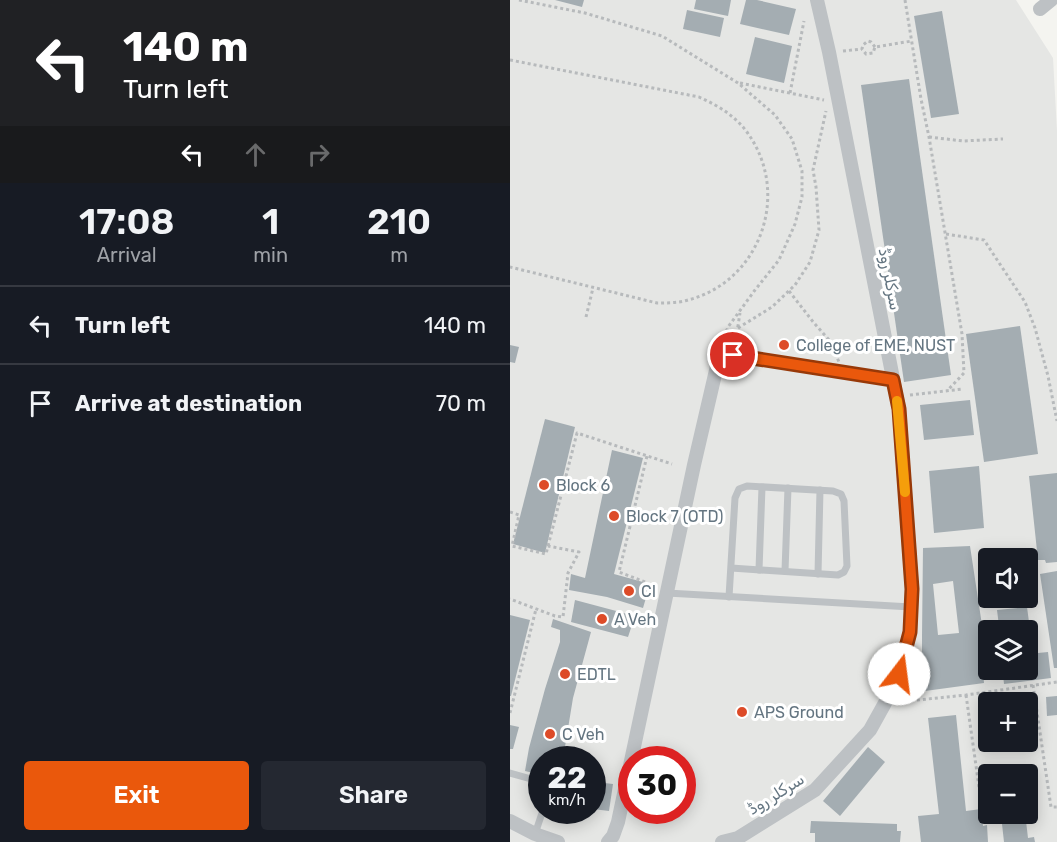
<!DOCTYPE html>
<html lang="en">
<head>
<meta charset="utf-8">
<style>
	body { margin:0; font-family:Rubik,Vazirmatn,sans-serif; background:#242831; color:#f1f3f6; height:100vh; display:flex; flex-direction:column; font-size:22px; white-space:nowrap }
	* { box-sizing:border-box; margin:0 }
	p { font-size:20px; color:#9ea1a6 }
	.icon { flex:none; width:33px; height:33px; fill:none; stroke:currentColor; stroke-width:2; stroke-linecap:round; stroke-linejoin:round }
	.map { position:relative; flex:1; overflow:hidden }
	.details { display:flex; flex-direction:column; background:#171b24; width:510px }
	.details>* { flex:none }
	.banner { background:#202124; color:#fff; overflow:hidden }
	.fabs { position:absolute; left:468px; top:548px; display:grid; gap:12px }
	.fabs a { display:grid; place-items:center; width:60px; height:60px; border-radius:6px; background:#171b24; box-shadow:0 3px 15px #0003; font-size:30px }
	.speed { position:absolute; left:18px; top:746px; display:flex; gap:12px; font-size:30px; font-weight:700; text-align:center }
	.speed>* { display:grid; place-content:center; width:78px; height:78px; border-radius:50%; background:#171b24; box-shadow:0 3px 15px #0003; line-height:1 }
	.speed small { font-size:15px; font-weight:400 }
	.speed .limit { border:9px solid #d22; background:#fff; color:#111 }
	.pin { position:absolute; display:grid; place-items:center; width:51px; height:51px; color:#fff; margin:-26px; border:3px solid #fff; border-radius:50%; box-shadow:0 2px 6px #0007 }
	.me { position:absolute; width:66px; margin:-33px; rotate:15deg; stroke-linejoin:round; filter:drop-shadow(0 0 4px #0008) }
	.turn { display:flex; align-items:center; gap:21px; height:126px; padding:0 24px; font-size:27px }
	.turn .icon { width:78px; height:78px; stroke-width:2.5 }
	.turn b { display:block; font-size:42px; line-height:51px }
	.lanes { display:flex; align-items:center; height:57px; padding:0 24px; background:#0003; justify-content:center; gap:30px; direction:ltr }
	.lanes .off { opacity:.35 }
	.eta { display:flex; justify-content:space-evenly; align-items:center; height:102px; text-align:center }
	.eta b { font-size:36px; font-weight:600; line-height:42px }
	.primary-button { display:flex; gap:12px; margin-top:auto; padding:12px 24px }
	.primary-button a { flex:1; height:69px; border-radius:6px; background:#ea580c; color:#fff; font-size:24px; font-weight:600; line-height:69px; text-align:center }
	.primary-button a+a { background:#242831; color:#f1f3f6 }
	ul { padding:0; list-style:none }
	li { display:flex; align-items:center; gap:18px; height:78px; padding:0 24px; border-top:2px solid #363941 }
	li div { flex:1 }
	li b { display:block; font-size:22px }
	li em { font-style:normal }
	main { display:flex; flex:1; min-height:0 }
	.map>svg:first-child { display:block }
</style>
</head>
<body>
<main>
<section class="details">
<div class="banner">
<div class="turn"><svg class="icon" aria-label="left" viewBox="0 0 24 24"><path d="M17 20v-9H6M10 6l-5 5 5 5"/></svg><div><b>140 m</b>Turn left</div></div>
<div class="lanes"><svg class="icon" aria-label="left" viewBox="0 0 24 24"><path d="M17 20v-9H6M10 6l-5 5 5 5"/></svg><svg class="icon off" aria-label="ahead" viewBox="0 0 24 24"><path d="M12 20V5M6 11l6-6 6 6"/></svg><svg class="icon off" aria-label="right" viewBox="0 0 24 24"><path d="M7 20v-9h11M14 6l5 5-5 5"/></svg></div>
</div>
<div class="eta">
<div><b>17:08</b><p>Arrival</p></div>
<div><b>1</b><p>min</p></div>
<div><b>210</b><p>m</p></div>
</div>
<ul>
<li><svg class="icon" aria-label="left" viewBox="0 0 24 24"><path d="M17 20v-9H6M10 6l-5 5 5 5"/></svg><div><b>Turn left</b></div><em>140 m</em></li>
<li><svg class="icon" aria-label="arrive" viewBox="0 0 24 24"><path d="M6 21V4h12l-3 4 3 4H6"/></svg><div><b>Arrive at destination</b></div><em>70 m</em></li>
</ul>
<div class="primary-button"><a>Exit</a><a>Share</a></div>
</section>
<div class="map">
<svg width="547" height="842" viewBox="0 0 547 842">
	<rect width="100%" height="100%" fill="#f4f4f0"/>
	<!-- built -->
	<path fill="#e5e6e4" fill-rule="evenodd" d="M0,0H506L543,58L547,131V842H0ZM478,558H518V597H478ZM478,630H518V669H478ZM478,702H518V741H478ZM32,759H82V810H32ZM122,759H172V810H122ZM478,774H518V813H478Z"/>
	<!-- building -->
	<g fill="#a4adb2" fill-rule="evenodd">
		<path d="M45,0H74L72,7Z"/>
		<path d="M186,0H221L218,16L184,9Z"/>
		<path d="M236,0H247L286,9L279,35L230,24Z"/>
		<path d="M177,10L214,18L210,37L173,29Z"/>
		<path d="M432,11L449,114L421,118L404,16Z"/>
		<path d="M245,37L282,46L274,83L236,74Z"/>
		<path d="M399,79L441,375L394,382L351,85Z"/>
		<path d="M510,326L528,454L474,462L456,334Z"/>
		<path d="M0,345L9,347L5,363L0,362Z"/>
		<path d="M460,400L464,435L414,440L410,405Z"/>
		<path d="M35,419L65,427L35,553L3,544Z"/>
		<path d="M102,450L133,458L104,574L140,584L133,608L97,597L59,590L61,574L75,578Z"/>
		<path d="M469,466L474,528L424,533L419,471Z"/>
		<path d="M547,473V562L536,563L535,560H528L519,476Z"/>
		<path d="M460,546L477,658L472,660L474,683L415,691L412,665V636L413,548ZM443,581L449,633L428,635L423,584Z"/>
		<path d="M547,571V668H544L530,574Z"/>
		<path d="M65,600L125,616L118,637L61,622Z"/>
		<path d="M517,607L521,637H518V630H490L489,627L504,625L489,626L487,610Z"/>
		<path d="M0,615L20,620L1,696H0Z"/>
		<path d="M43,619L81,632L63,698L53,759H32V775L15,771L19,748L35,689L50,642V630L41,627Z"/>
		<path d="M538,652L541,678L494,684L493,675L476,677L474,660H478V669H518V654Z"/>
		<path d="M547,696V715L537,716L536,697Z"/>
		<path d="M446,715L456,811L471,809L473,826L477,825L478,842H411L408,816L429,814L418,718Z"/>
		<path d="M0,725L9,727L3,749H0Z"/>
		<path d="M358,747L375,762L330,816L313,801Z"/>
		<path d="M517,769L518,774H491V773Z"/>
		<path d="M86,782L103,784L99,811L83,809Z"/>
		<path d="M301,821L387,824V831H391L390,842H305V833H300Z"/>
		<path d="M516,821L518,838L524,837L525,842H494L492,824Z"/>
	</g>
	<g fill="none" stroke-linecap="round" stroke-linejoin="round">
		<!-- path -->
		<g stroke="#b7babc" stroke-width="3" stroke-dasharray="3 3" stroke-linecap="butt">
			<path d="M9,0L75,13L152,36L228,83L265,115L282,139L292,171V197L285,224L269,260L245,290L218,327L213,341"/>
			<path d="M395,0L411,99L419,137L452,334L454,373L437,391"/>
			<path d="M365,47L361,42L358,41L353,45L352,49L356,54L363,53L365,47L402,41"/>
			<path d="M333,51L352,49"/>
			<path d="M0,60L189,97C209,106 227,117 239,135C281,196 249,282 178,300C168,303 157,303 147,303L0,267"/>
			<path d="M230,83L314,100"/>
			<path d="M280,93L294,21"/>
			<path d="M419,137L453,141L493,139"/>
			<path d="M436,234L474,240L515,302L525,328L538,376L547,421"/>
			<path d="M279,291L304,323L320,341L329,362"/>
			<path d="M76,317L83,288"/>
			<path d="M228,328L262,307L285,285L300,262L309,230L306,187L303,170L316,111"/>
			<path d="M225,345L230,313"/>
			<path d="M400,395L453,389"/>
			<path d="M0,512L9,515L2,546L36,554L38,546L69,552L58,573L53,617L45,616L0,599"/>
			<path d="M38,546L67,433L162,464"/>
			<path d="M135,582L109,572L137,456"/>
			<path d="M523,685L541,807H547"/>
			<path d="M456,695L471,801"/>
			<path d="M389,702L456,695L547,682"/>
			<path d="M0,713L26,609"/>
		</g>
		<!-- lane -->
		<g stroke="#bdc1c4" stroke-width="7">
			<path d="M210,353L383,380"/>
			<path d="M249,570L252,487"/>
			<path d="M275,571L278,488"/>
			<path d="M308,574L310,490"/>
			<path d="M157,593L401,607"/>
			<path d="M219,597L225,498L229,489L237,486L323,491L331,494L334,501L337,566L334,572L328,575L221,568"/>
			<path d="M0,773L32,782"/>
			<path d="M25,834L33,810"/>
		</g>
		<!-- street -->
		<g stroke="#bdc1c4" stroke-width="14">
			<path d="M530,9L541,0"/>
			<path d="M0,821L25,834L48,842"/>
			<path d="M98,842L103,836L108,822L184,465L210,353"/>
			<path d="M212,842L228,838L305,790L360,730L375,703L389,674L400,632L402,589L389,409L319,52L307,0"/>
		</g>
	</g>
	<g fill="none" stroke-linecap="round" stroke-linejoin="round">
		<!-- route casing -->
		<g stroke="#983908" stroke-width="15">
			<path id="route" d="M223,355L383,380L389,409L402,589L400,632L389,674"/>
		</g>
		<!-- route -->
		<use href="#route" stroke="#ea580c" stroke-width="10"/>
		<!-- slow -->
		<path stroke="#f59e0b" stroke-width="10" d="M387,401L395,492"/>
	</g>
	<!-- markers -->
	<g fill="#dd4b28" stroke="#fff" stroke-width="2">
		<circle cx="274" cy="345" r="6"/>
		<circle cx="34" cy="485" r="6"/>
		<circle cx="104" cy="516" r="6"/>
		<circle cx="119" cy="591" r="6"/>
		<circle cx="92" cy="619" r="6"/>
		<circle cx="55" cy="674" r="6"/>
		<circle cx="232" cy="712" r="6"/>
		<circle cx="40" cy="734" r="6"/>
	</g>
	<g text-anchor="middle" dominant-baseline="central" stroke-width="6" stroke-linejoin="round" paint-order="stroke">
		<!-- street labels -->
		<g font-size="16" fill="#647581" stroke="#fff">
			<text transform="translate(380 279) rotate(79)">سرکلر روڈ</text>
			<text transform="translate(266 794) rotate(-32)">سرکلر روڈ</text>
		</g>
		<!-- poi labels -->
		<g font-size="16" fill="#647581" stroke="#fff" text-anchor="start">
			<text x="286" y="345">College of EME, NUST</text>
			<text x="46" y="485">Block 6</text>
			<text x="116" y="516">Block 7 (OTD)</text>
			<text x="131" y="591">CI</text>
			<text x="104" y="619">A Veh</text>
			<text x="67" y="674">EDTL</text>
			<text x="244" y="712">APS Ground</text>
			<text x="52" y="734">C Veh</text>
		</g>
	</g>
</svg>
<div class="fabs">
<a><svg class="icon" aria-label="sound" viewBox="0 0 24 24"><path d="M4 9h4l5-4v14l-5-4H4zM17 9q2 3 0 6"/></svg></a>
<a><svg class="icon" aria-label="layers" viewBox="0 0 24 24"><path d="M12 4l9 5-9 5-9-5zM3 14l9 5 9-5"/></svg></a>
<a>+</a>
<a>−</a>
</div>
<div class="speed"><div>22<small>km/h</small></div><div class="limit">30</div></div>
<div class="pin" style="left:223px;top:355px;background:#d93025"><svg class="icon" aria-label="arrive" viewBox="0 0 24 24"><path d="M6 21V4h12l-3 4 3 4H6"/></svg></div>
<svg class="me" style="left:389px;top:674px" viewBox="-20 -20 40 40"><circle r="19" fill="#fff"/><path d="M0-13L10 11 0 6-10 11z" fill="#ea580c"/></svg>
</div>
</main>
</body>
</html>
